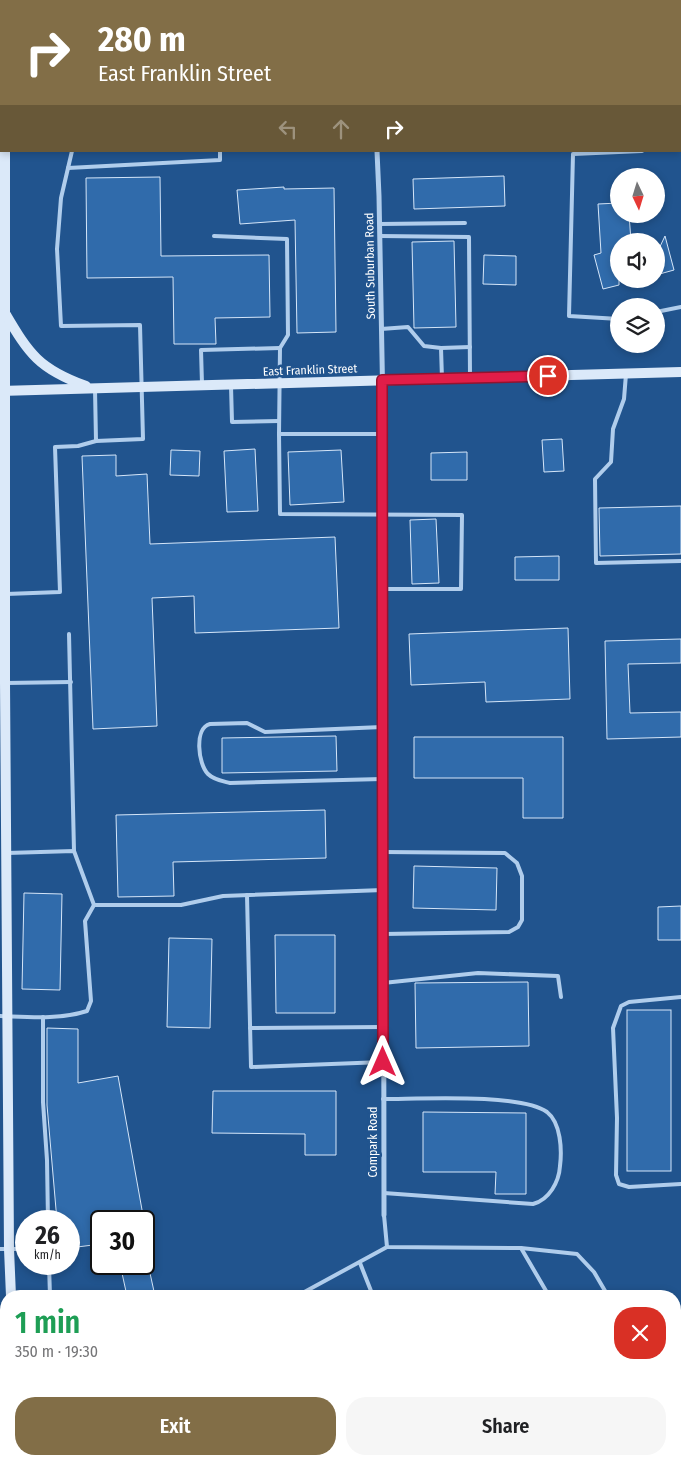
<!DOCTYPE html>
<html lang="en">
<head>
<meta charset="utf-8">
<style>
	body { margin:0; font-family:"Fira Sans Condensed",sans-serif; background:#f6f6f6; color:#202124; height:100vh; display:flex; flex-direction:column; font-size:19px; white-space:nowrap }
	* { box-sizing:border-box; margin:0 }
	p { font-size:16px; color:#757577 }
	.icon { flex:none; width:28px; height:28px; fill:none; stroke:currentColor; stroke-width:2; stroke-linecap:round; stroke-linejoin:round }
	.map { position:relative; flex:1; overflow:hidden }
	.details { position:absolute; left:0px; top:1290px; width:681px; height:175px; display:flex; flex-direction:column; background:#fff; border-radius:20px 20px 0 0; box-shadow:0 2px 8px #0003 }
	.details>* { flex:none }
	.guide { position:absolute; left:0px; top:0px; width:681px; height:152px; box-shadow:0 2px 8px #0003; background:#826e47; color:#fff; overflow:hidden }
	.needle { width:32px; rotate:176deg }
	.buttons { position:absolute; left:610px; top:168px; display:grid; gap:10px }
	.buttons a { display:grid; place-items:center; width:55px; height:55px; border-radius:50%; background:#fff; box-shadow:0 2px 8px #0003; font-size:25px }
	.speed { position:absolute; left:15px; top:1210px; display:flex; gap:10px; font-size:25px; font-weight:700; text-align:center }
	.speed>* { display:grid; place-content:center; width:65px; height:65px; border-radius:50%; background:#fff; box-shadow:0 2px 8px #0003; line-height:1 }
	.speed small { font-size:12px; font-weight:400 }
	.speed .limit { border:2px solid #111; border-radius:8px; background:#fff; color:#111 }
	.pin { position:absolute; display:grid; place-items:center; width:42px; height:42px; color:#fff; margin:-21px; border:2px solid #fff; border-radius:50%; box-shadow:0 1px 5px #0007 }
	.me { position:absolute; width:55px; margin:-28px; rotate:0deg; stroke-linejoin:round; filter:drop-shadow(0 0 4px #0008) }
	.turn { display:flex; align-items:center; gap:18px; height:105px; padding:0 15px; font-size:22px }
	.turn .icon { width:65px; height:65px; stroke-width:2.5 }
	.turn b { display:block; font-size:35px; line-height:42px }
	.lanes { display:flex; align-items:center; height:48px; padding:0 15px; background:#0003; justify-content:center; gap:25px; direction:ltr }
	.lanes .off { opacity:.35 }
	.round { display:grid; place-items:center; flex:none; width:52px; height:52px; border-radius:20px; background:#f6f6f6 }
	.head { display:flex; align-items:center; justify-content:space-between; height:85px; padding:0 15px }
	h1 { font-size:30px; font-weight:600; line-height:38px; color:#1e9e55 }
	.button { display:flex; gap:10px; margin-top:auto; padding:10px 15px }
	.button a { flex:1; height:58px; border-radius:20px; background:#826e47; color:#fff; font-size:20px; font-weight:600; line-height:58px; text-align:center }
	.button a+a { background:#f6f6f6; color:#202124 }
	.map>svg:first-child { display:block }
</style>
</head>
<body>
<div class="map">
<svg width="681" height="1465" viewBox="0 0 681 1465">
	<rect width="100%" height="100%" fill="#21548e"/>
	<!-- building -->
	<g fill="#306bab" stroke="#d5e6f9">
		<path d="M504,176L505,206L414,209L413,179Z"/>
		<path d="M160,177L161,256L269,255L270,317L215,318L216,344H174L173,277L87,278L86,178Z"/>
		<path d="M284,187V189L334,188L336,332L297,333L295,220L240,224L237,190Z"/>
		<path d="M619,203V214H629L631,241H619V285L603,289L594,255L601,253L598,204Z"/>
		<path d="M665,236L674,270L656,275V255Z"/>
		<path d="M454,241L456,327L414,328L412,242Z"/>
		<path d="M484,255L516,256V285L483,284Z"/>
		<path d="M562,439L564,471L544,472L542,440Z"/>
		<path d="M255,449L258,511L227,512L224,451Z"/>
		<path d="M171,450L200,451L199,476L170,475Z"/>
		<path d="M341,450L344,502L290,505L288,452Z"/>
		<path d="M467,452V480H431V453Z"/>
		<path d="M116,455V476L147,474L150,544L335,537L339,628L195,633L194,596L152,598L157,726L93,729L82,456Z"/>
		<path d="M681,506V554L600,556L599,508Z"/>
		<path d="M436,519L439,583L412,584L410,520Z"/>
		<path d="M559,556V580H515V557Z"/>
		<path d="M568,628L570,699L486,702L485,682L411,685L409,634Z"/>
		<path d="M681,639V663L628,664L630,713L681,712V737L607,739L605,641Z"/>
		<path d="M336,736L337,771L222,773V738Z"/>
		<path d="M414,737H563V818H523V778H414Z"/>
		<path d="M325,810L326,858L173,862L174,896L118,897L116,815Z"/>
		<path d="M414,866L497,868L496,910L413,908Z"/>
		<path d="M24,893L62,894L60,990L22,989Z"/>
		<path d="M681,906V940H658V907Z"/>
		<path d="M275,935H335V1013H276Z"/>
		<path d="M169,938L212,939L210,1028L167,1027Z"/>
		<path d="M528,982L529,1046L416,1048L415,983Z"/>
		<rect x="627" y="1010" width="44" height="161"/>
		<path d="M47,1028L78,1029V1083L118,1076L144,1221H101V1244L69,1248V1221H57L47,1105Z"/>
		<path d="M213,1091H336V1155H305V1134L212,1133Z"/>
		<path d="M423,1112L526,1113V1194H495L496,1172H423Z"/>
		<path d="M120,1264H148L155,1296H127Z"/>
	</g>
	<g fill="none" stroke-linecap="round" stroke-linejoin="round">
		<!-- lane -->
		<g stroke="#b0cdec" stroke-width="4">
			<path d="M66,0V1"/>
			<path d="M402,0V1"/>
			<path d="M680,150H681"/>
			<path d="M72,151L61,198L57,249L61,326L140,325L143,439L96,441L95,389"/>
			<path d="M68,168L220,160V151"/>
			<path d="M380,224L465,223"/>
			<path d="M214,236L287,239L288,335L280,348L279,434H382"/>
			<path d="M380,236L469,237L470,376"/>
			<path d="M656,312L681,307"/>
			<path d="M619,319L569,316L573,154L642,151"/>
			<path d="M381,329L408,327L424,346L441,348L442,379"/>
			<path d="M441,348L470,347"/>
			<path d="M626,374L624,399L613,429L611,462L595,479L596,563L681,561"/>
			<path d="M202,384L201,350L280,348"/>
			<path d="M231,386L232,422L279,421"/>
			<path d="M279,434L280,514L462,515L461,589H382"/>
			<path d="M6,594L60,592L55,447L78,446L96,441"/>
			<path d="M69,634L74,851"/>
			<path d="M6,683L71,682"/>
			<path d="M382,727L265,732L247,723L210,724C194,728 198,764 208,774C214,780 222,781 230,783L382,779"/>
			<path d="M382,852L505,853L517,863L522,876V920L518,927L509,932L383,934"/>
			<path d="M7,853L74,851L94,905H181L223,896L383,890"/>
			<path d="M247,895L251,1067L383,1062"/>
			<path d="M383,983L478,973L558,976L561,997"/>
			<path d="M681,997L629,1002L621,1006L613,1028L617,1118L616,1175L619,1184L629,1187L681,1184"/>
			<path d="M0,1016C28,1017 60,1020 87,1011L91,1001L85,921L94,905"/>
			<path d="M43,1017V1102L47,1160L48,1221"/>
			<path d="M250,1028L383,1027"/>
			<path d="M383,1099C419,1099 520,1093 547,1112C561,1123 562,1150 560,1166C559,1182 549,1200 533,1204L384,1193"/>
			<path d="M384,1215L387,1247L521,1248L577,1254L594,1272L608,1296"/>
			<path d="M521,1248L549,1296"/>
			<path d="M0,1249H26"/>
			<path d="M360,1263L373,1296"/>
			<path d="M49,1264L50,1296"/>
			<path d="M297,1296L387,1247"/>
			<path d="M675,1416L681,1427"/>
			<path d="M642,1459L646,1465"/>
		</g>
		<!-- street -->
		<g stroke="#b0cdec" stroke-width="5">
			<path d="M337,0V1"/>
			<path d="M377,151L379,196L383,410L384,1215"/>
		</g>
		<!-- secondary -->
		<g stroke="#dbe9f9" stroke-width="10">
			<path d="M5,1V0"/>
			<path d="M5,151V683L9,1249L11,1296"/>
			<path d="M5,313C29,354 39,369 86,386"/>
			<path d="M0,391L681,372"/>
			<path d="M20,1459V1465"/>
		</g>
	</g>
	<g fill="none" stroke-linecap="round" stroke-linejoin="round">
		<!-- route casing -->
		<g stroke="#92132f" stroke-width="12">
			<path id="route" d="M383,1062L382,380L548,376"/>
		</g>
		<!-- route -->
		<use href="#route" stroke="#e11d48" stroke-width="9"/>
	</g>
	<g text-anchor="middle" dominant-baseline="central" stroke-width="5" stroke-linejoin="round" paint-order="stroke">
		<!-- street labels -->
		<g font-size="12" fill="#fff" stroke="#21548e">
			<text transform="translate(370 266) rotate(-91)">South Suburban Road</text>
			<text transform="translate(310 370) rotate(-2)">East Franklin Street</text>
			<text transform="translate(373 1142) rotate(-90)">Compark Road</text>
		</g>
	</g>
</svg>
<div class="buttons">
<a><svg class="needle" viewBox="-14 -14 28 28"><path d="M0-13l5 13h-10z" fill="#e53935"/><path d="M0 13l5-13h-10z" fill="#757577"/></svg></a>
<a><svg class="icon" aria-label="sound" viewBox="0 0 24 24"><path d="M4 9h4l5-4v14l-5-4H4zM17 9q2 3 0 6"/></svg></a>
<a><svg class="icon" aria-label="layers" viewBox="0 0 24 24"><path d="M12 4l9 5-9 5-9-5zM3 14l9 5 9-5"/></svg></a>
</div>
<div class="speed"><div>26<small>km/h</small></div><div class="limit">30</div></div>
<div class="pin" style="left:548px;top:376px;background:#d93025"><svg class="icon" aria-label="arrive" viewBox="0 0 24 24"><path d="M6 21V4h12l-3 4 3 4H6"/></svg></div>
<svg class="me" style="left:383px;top:1062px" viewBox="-20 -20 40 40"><path d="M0-17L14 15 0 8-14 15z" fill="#e11d48" stroke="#fff" stroke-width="4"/></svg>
<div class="guide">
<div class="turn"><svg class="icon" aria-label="right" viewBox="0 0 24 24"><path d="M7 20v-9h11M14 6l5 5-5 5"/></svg><div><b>280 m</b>East Franklin Street</div></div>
<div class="lanes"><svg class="icon off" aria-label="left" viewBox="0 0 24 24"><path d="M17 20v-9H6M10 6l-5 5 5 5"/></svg><svg class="icon off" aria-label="ahead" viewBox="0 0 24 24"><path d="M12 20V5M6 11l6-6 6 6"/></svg><svg class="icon" aria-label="right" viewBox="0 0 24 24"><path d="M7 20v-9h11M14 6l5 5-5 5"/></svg></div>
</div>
<section class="details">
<div class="head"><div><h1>1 min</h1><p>350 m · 19:30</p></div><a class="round" style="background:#d93025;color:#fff"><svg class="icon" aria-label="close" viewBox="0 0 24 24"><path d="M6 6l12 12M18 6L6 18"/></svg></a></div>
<div class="button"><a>Exit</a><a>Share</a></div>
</section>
</div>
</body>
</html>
